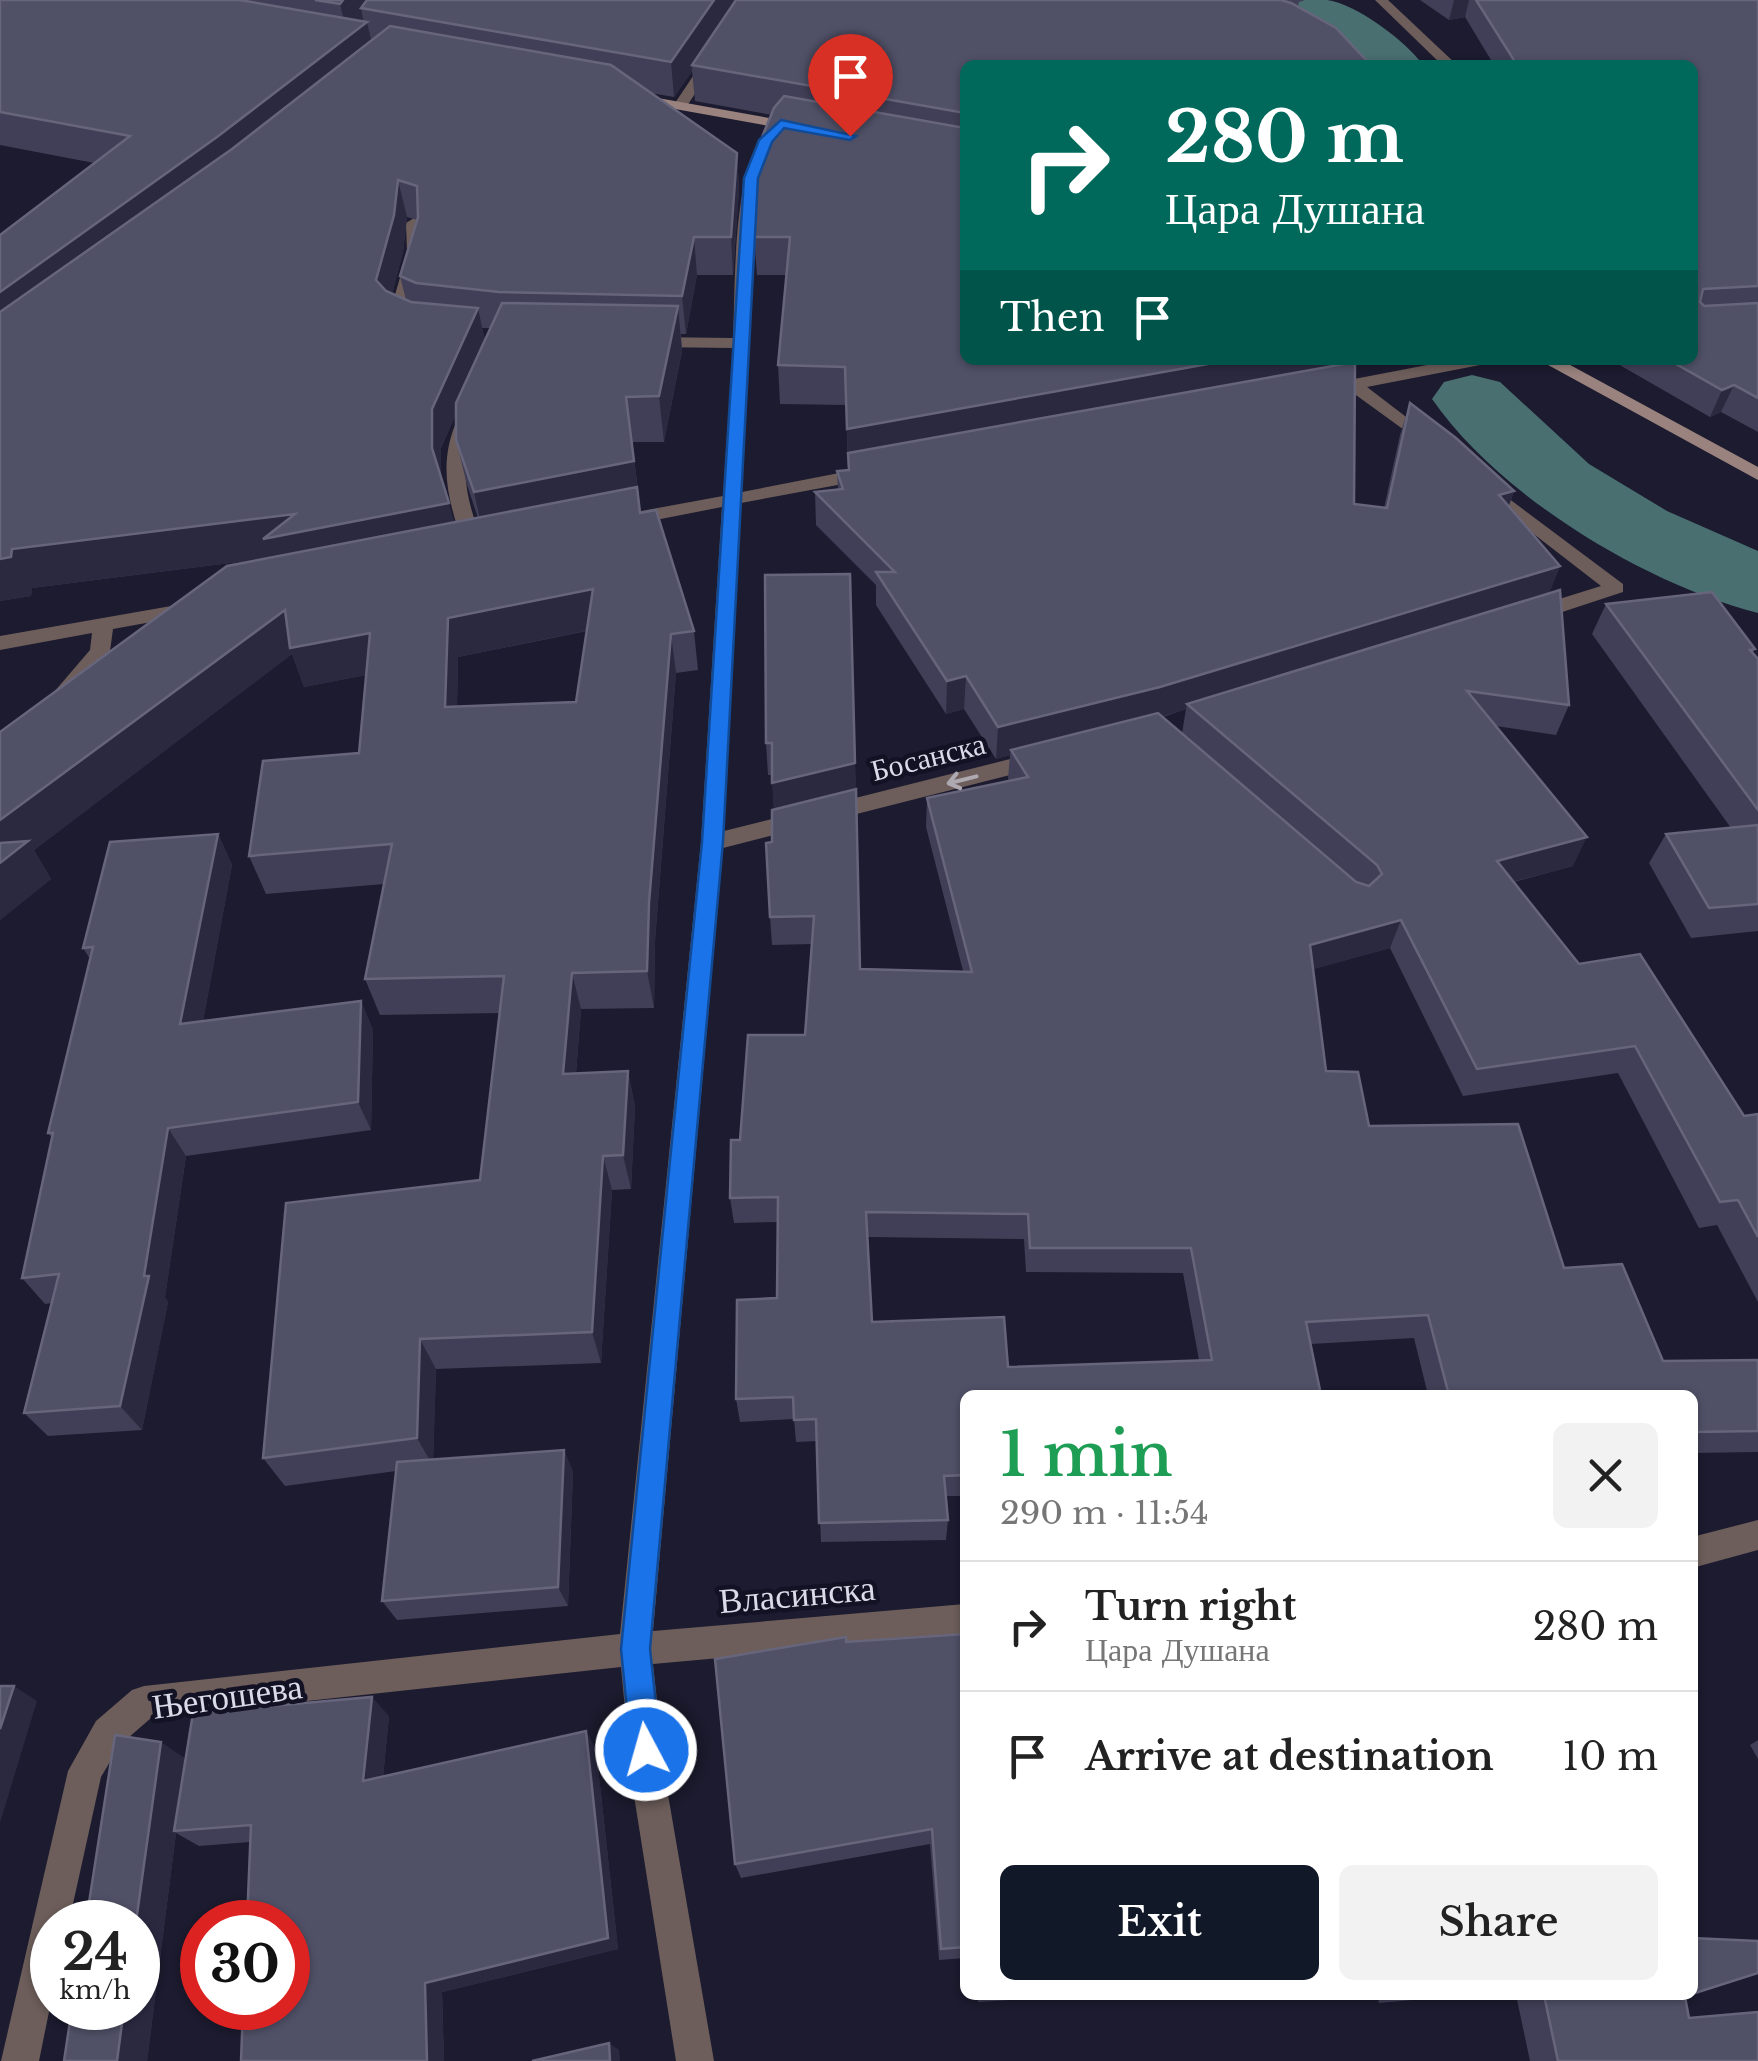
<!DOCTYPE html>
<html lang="en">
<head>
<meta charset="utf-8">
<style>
	body { margin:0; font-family:"Libre Baskerville",serif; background:#f2f2f2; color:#222; height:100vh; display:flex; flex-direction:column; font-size:38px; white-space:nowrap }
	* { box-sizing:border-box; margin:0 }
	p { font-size:32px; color:#767676 }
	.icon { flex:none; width:55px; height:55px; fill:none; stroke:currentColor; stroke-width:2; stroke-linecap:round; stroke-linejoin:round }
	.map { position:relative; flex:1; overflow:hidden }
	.sheet { position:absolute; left:960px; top:1390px; width:738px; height:610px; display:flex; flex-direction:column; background:#fff; border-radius:15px; box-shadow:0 2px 8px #0004 }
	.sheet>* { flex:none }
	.banner { position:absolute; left:960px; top:60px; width:738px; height:305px; border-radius:15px; box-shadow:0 2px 8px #0004; background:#00695c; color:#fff; overflow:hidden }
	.speed { position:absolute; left:30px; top:1900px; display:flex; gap:20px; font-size:50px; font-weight:700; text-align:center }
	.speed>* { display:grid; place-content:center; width:130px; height:130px; border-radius:50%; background:#fff; box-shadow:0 2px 8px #0004; line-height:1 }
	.speed small { font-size:25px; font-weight:400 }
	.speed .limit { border:15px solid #d22; background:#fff; color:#111 }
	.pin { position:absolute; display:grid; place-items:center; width:85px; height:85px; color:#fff; margin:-102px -42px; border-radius:50% 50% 50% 0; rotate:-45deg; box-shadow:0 0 10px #0007 }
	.pin .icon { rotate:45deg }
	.me { position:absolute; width:110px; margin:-55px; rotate:354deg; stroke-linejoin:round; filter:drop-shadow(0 0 8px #0008) }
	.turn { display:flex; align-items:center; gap:35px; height:210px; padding:0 40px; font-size:45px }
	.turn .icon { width:130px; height:130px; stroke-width:2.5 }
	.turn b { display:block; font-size:70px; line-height:85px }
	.then { display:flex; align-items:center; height:95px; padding:0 40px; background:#0003; gap:20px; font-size:38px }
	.round { display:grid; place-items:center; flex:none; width:105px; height:105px; border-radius:15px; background:#f2f2f2 }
	.overview { display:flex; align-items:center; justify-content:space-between; height:170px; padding:0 40px }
	h1 { font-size:60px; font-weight:600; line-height:75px; color:#1e9e55 }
	.cta { display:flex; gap:20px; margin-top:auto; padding:20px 40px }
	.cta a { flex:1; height:115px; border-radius:15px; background:#111827; color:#fff; font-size:40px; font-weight:600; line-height:115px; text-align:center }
	.cta a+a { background:#f2f2f2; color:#222 }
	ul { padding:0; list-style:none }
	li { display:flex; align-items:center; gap:30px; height:130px; padding:0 40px; border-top:2px solid #e0e0e0 }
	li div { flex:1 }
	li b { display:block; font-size:38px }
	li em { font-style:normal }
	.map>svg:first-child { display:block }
</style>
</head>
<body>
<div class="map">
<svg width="1758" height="2061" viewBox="0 0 1758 2061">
	<rect width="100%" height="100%" fill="#1c1b2f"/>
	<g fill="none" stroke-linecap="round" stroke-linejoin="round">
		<!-- river -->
		<g fill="#496f71" fill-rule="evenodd">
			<path d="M1256,0C1279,0 1304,0 1327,0C1355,3 1407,42 1423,65H1353L1323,42L1265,12Z"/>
			<path d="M1472,375L1500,382L1589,464L1667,511L1758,551V613C1645,584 1499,496 1432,399L1444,382Z"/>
		</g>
		<!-- street -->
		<g fill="#6d5e5b" fill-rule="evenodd">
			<path d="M744,0H756L685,109H675L673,106Z"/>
			<path d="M1375,0H1388L1457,65H1442Z"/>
			<path d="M777,124L784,128L773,142L758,178L742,492L870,467L879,473L870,479L741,503L724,831L1042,751L1053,759L1042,767L723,848L653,1631L965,1604V1636L653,1664L666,1783L714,2061H676L632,1783L621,1667L151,1718L120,1745L101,1777L69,1922H52V1997L39,2061H1L68,1771L96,1721L132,1690L144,1686L620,1634L701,842L722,507L625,526L616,520L625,514L723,496L733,348L651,347L643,342L651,337L733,338C736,290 730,146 777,124Z"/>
			<path d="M414,218L422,223L423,253L406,315L415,326L407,331L389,316L407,253L406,223Z"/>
			<path d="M1453,360H1489L1480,365L1367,387L1435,439L1438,443L1429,448L1349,390L1323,395L1314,390L1323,385Z"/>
			<path d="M469,408L478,413C456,470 466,496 485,551L475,557L465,551C451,507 437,471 455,425C459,416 460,412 469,408Z"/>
			<path d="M1484,480L1623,584V592L1538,620H1524V610L1601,586L1477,490L1475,486Z"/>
			<path d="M194,602L204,608L201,613L113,629L110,651L72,697L65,699L54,692L90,650L92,633L0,650V636Z"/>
			<path d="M1758,1520V1550L1692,1568V1537Z"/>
		</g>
		<!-- secondary -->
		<g fill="#9a837e" fill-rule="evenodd">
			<path d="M630,93L803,124L810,128L803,132L625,100V94Z"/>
			<path d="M1539,360H1561L1758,467V480Z"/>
		</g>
	</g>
	<!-- wall -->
	<g fill="#403f57" fill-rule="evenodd">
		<path d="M0,0H1305L1299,2L1298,6L965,65V360H1353L1354,504L1384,508L1400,435L1410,403L1514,491L1509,506L1560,566L1549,593L1569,705L1556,735L1496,726L1573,866L1514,882L1579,964L1744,1116L1758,1114V1302L1717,1225L1699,1228L1618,1073L1463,1096L1390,948L1313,969L1326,1071L1369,1126L1564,1268L1663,1361L1758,1360V1452L1692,1453V1395H1428L1414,1338L1311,1344L1321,1395H965V1496H946L948,1520L946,1540L821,1542L817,1441L796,1442L794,1419L740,1422L736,1399L777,1298L778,1222L734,1223L730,1198L740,1140L805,1035L812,944L772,945L770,917L774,809L772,775H768L766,743L765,575L855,763L860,969L963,971L926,827L927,798L1010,781L1008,779L1010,755L996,759L964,709L946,714L876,605V585L816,525L815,492L838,490L837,471L848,470L846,405L780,404L778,365L787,275H757L754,237L772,115L695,101L692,71L674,97L650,93L737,153L739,190L733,275H697L686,334H681L682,351L664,442H632L641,513L694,631L698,670L676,673L655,941L654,1008L581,1009L576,1074L628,1071L635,1107L631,1189L612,1190L601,1363L436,1369L433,1460L564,1450L573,1472L568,1606L397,1620L382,1601L396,1471L285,1486L263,1458L480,1180L500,1013L380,1015L365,979L384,884L266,894L249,856L359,753L366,675L304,687L292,654L34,850L51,879L0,920V732L270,558L32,588L31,596L0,601V235L94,163L0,145ZM407,217L417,220L400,276L406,300L392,294L403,252ZM482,328H490L485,340ZM456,414V440L467,485L478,518L454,522L441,478V448ZM587,631L576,702L457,707L458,657ZM1186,709L1182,733L1163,717ZM868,1237L1024,1239L1026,1272L1183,1273L1199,1360L1008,1367L872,1322Z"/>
		<path d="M1420,0H1758V432L1721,412L1710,417L1611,360H1692V65H1494L1465,17L1449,20Z"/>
		<path d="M1606,604L1755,649L1753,653L1758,659V931L1691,938L1649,863L1666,834L1731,828L1592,634Z"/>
		<path d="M218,834L232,865L203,1021L361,1001L373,1030L371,1130L186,1156L165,1297L168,1302L142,1430L48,1436L24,1413L52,1303L45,1304L22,1278L52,1138L48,1133L90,959L83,948Z"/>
		<path d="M965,1634V1958L939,1960L930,1844L741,1878L735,1864L846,1642Z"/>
		<path d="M389,1716L383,1777L596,1749L618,1949L442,1992L444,2061H241L250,1842L199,1846L176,1833L147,2061L115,1735L185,1759Z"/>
		<path d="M1758,1740V1759L1750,1745Z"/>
		<path d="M977,1995H1087L978,2002Z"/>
		<path d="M1377,1995H1468L1379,2003Z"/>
		<path d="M1516,1995H1690L1685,1997L1689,2018L1758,2061H1530Z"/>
	</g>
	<!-- shaded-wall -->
	<g fill="#2a2940">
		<path d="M343,0H377L361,8L363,19L352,33L367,22L375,57L0,342V292L348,37L340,4Z"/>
		<path d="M714,0H739L692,65V71L674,97L671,62Z"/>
		<path d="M1454,0H1469L1465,17L1449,20Z"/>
		<path d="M737,153L739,190L733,275L731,237Z"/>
		<path d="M398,180L407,217L403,252L386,318L376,280Z"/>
		<path d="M694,237L697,275L686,334L682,296Z"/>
		<path d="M678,306L682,351L664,442L659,396Z"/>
		<path d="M478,308L486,346L441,448V487L432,448V409Z"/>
		<path d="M1230,360H1353L1350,375L848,453V468L847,429Z"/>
		<path d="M1734,385L1721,412L1710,417L1722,390Z"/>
		<path d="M626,397L646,552L484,538L474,492Z"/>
		<path d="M1514,491L1502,524L1499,495Z"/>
		<path d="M449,503L459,542L270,558L32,588L31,596L0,601V606V559L12,549L295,514Z"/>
		<path d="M1560,566L1547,599L1187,704L1186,709L1154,719L1011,750L1010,755L996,759L998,727Z"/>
		<path d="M593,589L600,628L458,657L456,746L445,707L448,618Z"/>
		<path d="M285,610L370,633L382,672L304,687L292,654L34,850L51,879L0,920V820Z"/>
		<path d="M671,634L676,673L655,941L654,1008L647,971L649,903Z"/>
		<path d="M966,676L964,709L946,714L947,681Z"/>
		<path d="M855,763L856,794L774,814L772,783Z"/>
		<path d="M218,834L232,865L197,1053L180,1024Z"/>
		<path d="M1587,837L1573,866L1484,889L1497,861Z"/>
		<path d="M1401,920L1390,948L1300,973L1310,945Z"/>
		<path d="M572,973L581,1009L573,1110L563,1074Z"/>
		<path d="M361,1001L373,1030L371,1130L358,1102Z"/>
		<path d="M628,1071L635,1107L631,1189L623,1155Z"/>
		<path d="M168,1128L186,1156L165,1297L168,1302L142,1430L120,1406L144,1276Z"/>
		<path d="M603,1156L612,1190L601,1363L592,1332Z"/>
		<path d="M420,1339L436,1369L433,1466L417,1438Z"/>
		<path d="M564,1450L573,1472L568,1606L558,1587Z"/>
		<path d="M14,1686L37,1701L0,1823V1729Z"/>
		<path d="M372,1697L389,1716L381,1797L363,1781Z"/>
		<path d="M586,1731L596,1749L618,1949L442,1992L444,2061H427L425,1983Z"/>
		<path d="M161,1742L186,1759L174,1831L176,1833L147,2061H117L124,2008H138V1922H136Z"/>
		<path d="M609,2043L619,2050L620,2061H610Z"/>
	</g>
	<!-- building -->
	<g fill="#505067" stroke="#66657b" stroke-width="2.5" fill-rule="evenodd">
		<path d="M0,0H240L367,22L217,137L0,292V235L130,136L0,112Z"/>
		<path d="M315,0H343L340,4Z"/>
		<path d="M367,0H714L671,62L361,8Z"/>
		<path d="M736,0H1281L1291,3L1336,28L1366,60V65H965V113L692,65Z"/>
		<path d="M1476,0H1758V286L1703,289L1700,302L1704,306L1758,303V398L1734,385L1722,390L1669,360H1692V298L1695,297L1692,293V65H1517Z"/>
		<path d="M390,26L611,65L737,153L731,237H694L682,296L499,292L416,283L400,276L418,217L417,186L398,180L394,215L376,280L386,291L411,302L478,308L432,409V448L449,503L263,539L295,514L12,549L11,557L0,559V312L232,149Z"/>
		<path d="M784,96L965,128V360H1230L847,429L845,367L778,365L790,237H754L760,142L774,108Z"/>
		<path d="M502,303L678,306L659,396L626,397L634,461L474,492L456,440V403Z"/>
		<path d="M1355,362L1354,504L1387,508L1410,403L1456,438L1514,491L1499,495L1560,566L1160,687L998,727L966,676L947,681L876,572H895L815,492L843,489L837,471L849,470L848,453Z"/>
		<path d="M637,487L640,513L656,510L694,631L671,634L649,903L647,971L572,973L563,1074L628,1071L623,1155L603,1156L592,1332L420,1339L417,1438L263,1458L286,1203L480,1180L504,976L365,979L392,844L249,856L263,761L359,753L370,633L290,648L285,610L0,820V732L227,566ZM593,589L576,702L445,707L448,618Z"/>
		<path d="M850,574L855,763L772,783V743H766L765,575Z"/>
		<path d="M1560,590L1569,705L1467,691L1587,837L1497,861L1579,964L1640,954L1744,1116L1758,1114V1237L1738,1200L1720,1202L1635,1046L1477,1069L1401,920L1310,945L1326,1071L1358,1072L1369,1126L1518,1124L1564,1268L1622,1264L1663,1361L1758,1360V1431L1692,1432V1395H1449L1428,1315L1306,1322L1321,1395H965V1475L944,1476L948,1520L819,1523L816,1419L794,1420L793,1397L736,1399L737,1300L777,1298L778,1197L730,1198L731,1140H740L748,1035H805L814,916L770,917L766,843L772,842V810L856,789L860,969L972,972L927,798L1028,777L1011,750L1158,713L1356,882L1369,886L1382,874L1377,865L1187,704ZM866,1212L1028,1214L1030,1248H1191L1212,1360L1008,1367L1004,1317L872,1322Z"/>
		<path d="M1712,592L1755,649L1750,650L1758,659V810L1606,604Z"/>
		<path d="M1758,825V904L1709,908L1666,834Z"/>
		<path d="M218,834L180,1024L361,1001L358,1102L168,1128L144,1276H149L120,1406L24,1413L59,1274L22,1278L53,1133H48L93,947L83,948L110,842Z"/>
		<path d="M28,841L0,863V843Z"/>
		<path d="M564,1450L558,1587L382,1601L397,1462Z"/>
		<path d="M965,1634V1947L941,1949L932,1829L735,1864L715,1659L846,1637V1642Z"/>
		<path d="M0,1686H14L0,1729Z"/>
		<path d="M372,1697L363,1781L586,1731L608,1938L425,1983L427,2061H241L243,2008H288V1922H247L251,1825L174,1831L193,1713Z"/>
		<path d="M115,1735L161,1742L136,1922H86Z"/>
		<path d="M1692,1938L1758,1941V1973L1692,1994Z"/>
		<path d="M1544,1995H1690L1685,1997L1689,2018L1758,2012V2061H1558Z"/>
		<path d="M72,2008H124L117,2061H64Z"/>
		<path d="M609,2043L610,2061H532Z"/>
	</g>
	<!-- one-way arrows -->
	<defs><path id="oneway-shaft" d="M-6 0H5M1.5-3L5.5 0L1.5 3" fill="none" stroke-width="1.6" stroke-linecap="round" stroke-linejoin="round" transform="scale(2.5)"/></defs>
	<use stroke="#aea9b0" href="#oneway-shaft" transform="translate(962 780) rotate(166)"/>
	<!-- route -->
	<path fill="#1a73e8" stroke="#114b97" stroke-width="2.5" d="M781,120L856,136L850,140L784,128L772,142L758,178L723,842L650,1649L661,1750L657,1760L646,1765L635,1760L631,1750L621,1649L702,842L744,178L759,140Z"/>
	<g text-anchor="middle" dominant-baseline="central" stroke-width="9" stroke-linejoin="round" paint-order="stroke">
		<!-- street labels -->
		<g font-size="30" fill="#dadbe9" stroke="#131225">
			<text transform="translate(928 757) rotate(-14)">Босанска</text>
		</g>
		<!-- near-street labels -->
		<g font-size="35" fill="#dadbe9" stroke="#131225">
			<text transform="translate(797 1594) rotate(-5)">Власинска</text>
			<text transform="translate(227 1696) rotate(-8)">Његошева</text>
		</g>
	</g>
</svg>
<div class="speed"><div>24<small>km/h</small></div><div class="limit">30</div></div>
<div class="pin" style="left:850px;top:136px;background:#d93025"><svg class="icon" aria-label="arrive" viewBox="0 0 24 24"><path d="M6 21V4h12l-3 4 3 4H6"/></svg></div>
<svg class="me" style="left:646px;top:1750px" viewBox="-20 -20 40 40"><circle r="17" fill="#1a73e8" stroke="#fff" stroke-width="3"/><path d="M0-11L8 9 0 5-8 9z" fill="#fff"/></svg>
<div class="banner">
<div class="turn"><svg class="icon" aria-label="right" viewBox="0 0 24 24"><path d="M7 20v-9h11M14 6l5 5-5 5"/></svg><div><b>280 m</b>Цара Душана</div></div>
<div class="then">Then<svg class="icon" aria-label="arrive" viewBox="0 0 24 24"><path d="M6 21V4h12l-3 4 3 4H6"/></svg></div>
</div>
<section class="sheet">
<div class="overview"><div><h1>1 min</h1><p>290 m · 11:54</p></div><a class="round"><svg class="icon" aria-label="close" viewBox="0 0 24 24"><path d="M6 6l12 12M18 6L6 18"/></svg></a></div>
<ul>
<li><svg class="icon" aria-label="right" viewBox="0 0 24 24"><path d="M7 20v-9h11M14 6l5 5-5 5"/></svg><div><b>Turn right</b><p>Цара Душана</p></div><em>280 m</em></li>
<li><svg class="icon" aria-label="arrive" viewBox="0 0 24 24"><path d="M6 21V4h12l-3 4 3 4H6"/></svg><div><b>Arrive at destination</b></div><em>10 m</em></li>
</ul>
<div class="cta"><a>Exit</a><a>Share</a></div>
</section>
</div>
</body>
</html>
